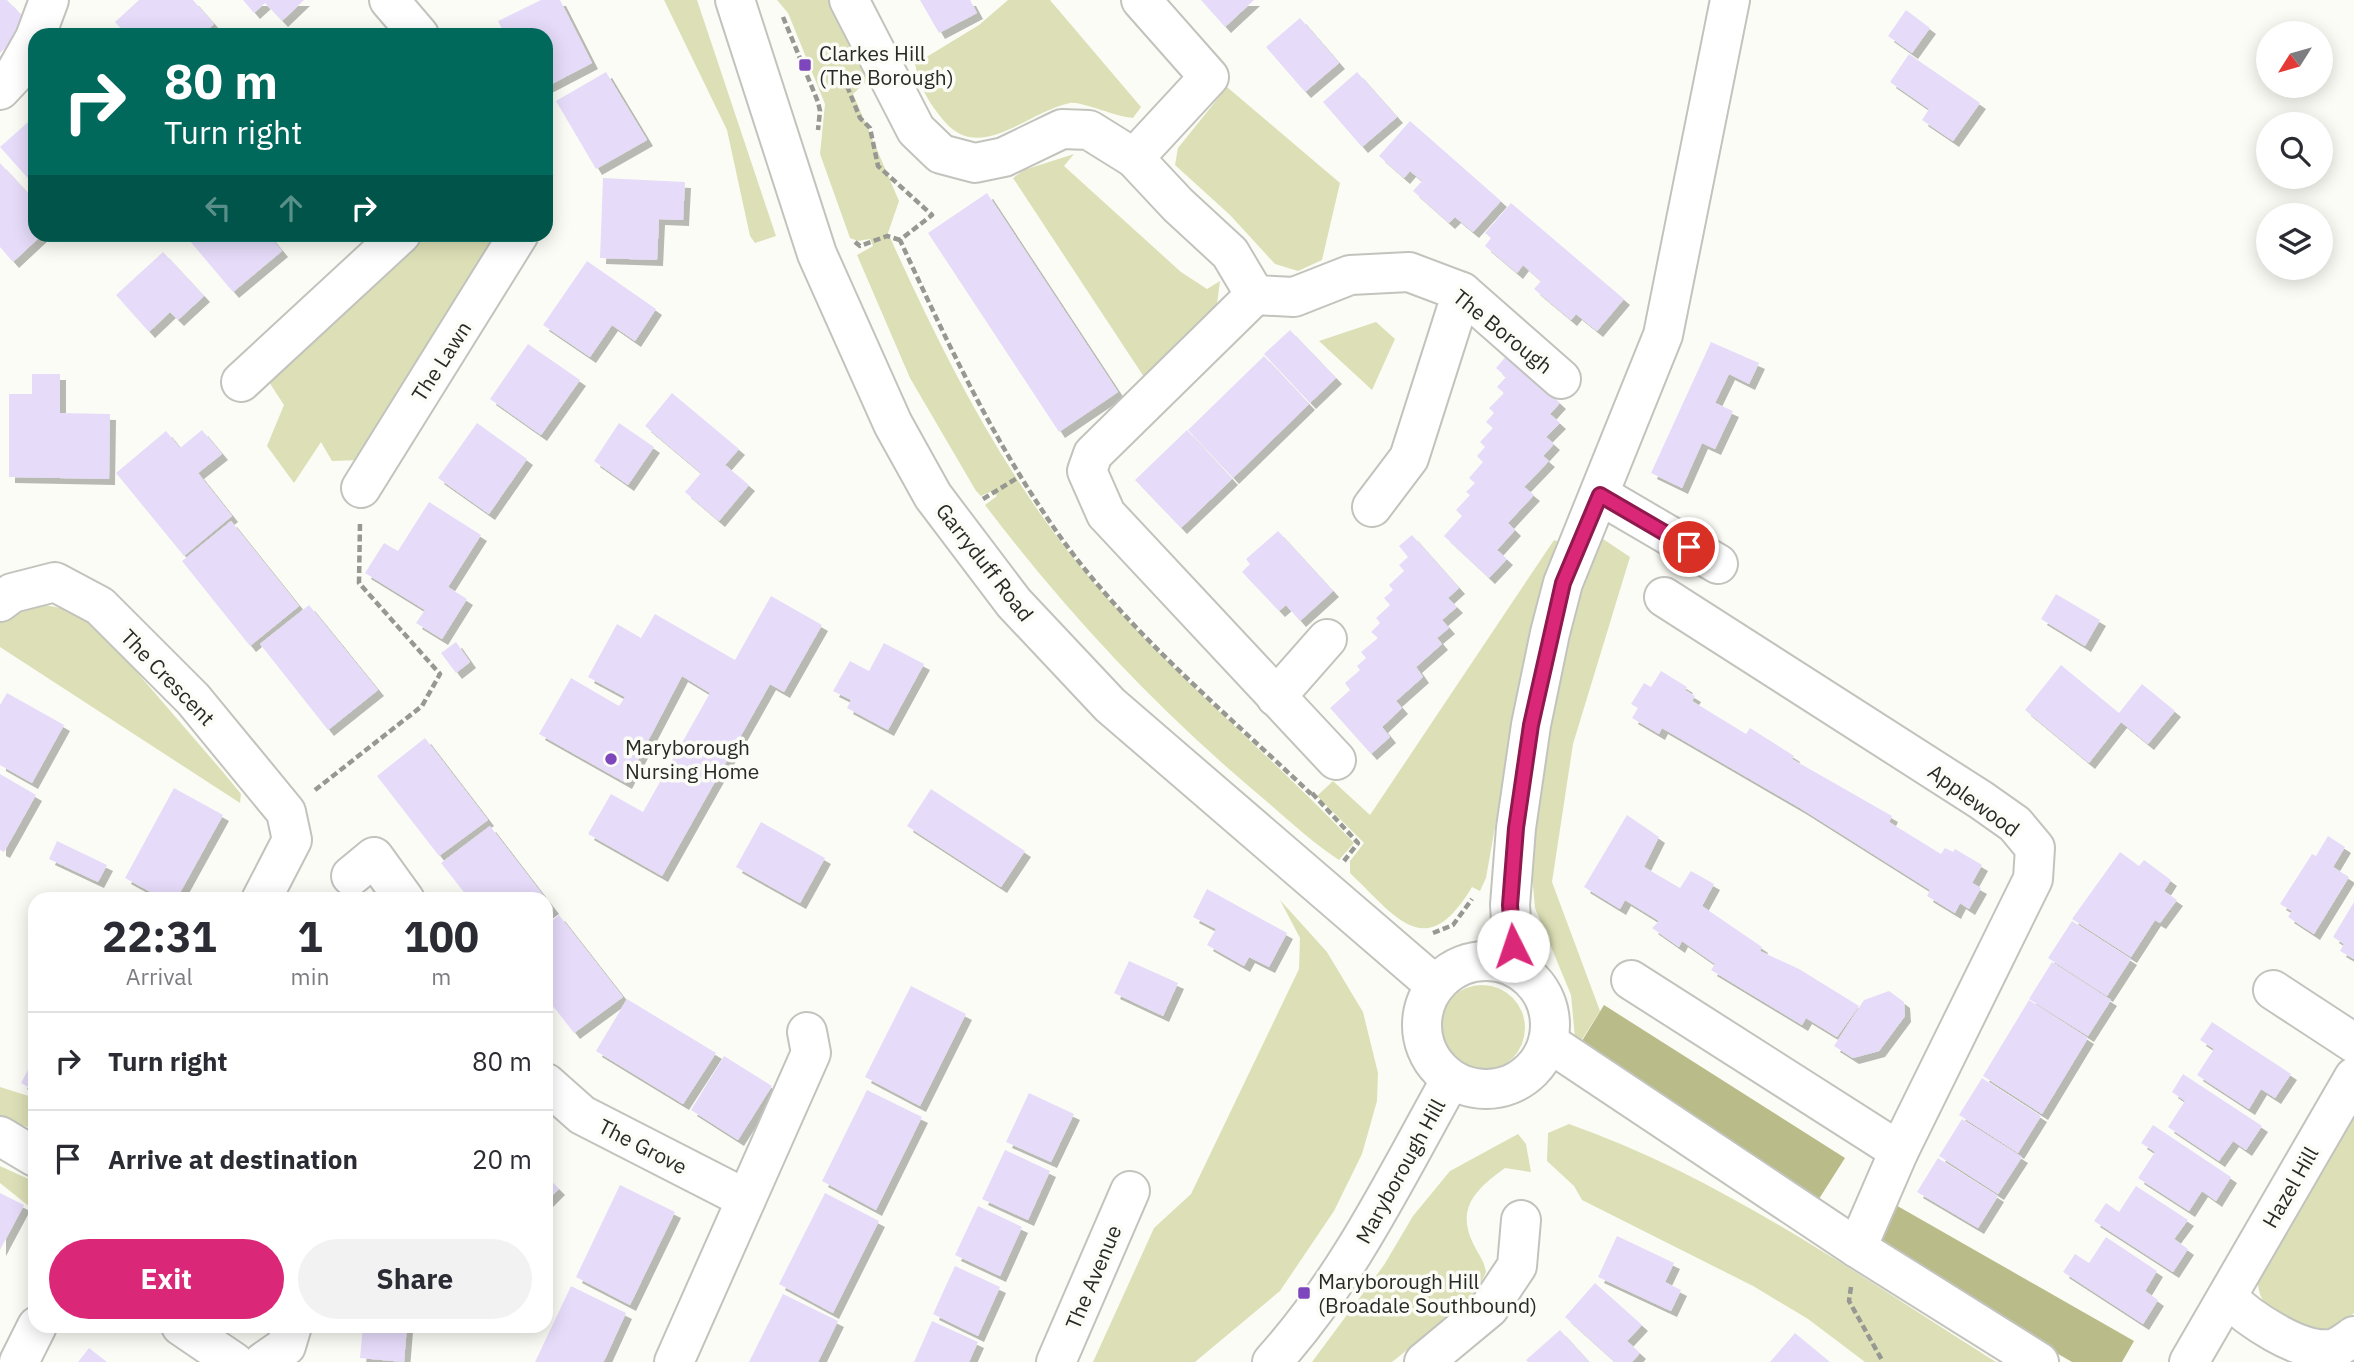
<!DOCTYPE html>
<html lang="en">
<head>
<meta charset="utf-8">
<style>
	body { margin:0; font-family:"IBM Plex Sans",sans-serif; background:#f2f2f3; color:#2b2b33; height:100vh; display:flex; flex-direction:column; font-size:26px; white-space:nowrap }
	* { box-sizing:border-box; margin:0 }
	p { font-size:23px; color:#7c7c81 }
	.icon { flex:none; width:38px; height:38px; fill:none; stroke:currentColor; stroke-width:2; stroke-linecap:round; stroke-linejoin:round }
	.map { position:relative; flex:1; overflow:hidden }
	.details { position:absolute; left:28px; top:892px; width:525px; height:441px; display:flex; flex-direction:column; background:#fff; border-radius:21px; box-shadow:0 4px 18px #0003 }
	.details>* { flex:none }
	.banner { position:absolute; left:28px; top:28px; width:525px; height:214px; border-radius:21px; box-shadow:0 4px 18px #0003; background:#00695c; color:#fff; overflow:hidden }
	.needle { width:46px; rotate:233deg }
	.buttons { position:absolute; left:2256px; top:21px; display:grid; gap:14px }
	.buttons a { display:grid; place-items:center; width:77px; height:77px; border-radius:50%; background:#fff; box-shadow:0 4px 18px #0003; font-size:35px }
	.pin { position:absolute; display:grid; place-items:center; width:60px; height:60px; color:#fff; margin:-30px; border:4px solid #fff; border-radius:50%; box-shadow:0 2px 7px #0007 }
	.me { position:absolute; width:77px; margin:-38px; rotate:356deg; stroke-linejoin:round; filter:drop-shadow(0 0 5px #0008) }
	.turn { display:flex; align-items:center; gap:24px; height:147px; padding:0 21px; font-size:32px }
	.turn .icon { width:91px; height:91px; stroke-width:2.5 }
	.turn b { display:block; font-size:49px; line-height:60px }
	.lanes { display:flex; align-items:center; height:66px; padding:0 21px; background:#0003; justify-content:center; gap:35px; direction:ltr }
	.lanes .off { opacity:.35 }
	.eta { display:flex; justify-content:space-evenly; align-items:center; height:119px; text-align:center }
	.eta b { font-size:42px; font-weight:700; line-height:49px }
	.action { display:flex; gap:14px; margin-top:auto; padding:14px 21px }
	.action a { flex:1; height:80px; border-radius:42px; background:#db2777; color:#fff; font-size:28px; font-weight:700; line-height:80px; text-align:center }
	.action a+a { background:#f2f2f3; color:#2b2b33 }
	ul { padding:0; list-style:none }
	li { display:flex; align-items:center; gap:21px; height:98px; padding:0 21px; border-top:2px solid #e1e1e2 }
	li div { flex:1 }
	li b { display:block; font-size:26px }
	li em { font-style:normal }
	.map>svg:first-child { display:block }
</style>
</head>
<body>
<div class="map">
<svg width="2354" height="1362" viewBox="0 0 2354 1362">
	<defs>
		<filter id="shadow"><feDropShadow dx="6" dy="6" stdDeviation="0" flood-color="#0004"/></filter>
	</defs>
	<rect width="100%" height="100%" fill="#fcfcf6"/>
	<!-- green -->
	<g fill="#dde0b6">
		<path d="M664,0H697L776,236L755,243L750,236L727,130Z"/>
		<path d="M777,0H829L870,78L853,94L899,201L888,233C940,348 996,461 1075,560C1158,663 1263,747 1354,843L1339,860C1308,840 1281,813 1252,789C1152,704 1065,610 985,505L997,496L992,491L981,496L976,491L910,378L857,255L873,246L870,239L858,241L850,238L820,154L825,104L788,13Z"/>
		<path d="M1008,0H1050L1141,107L1133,118C1116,117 1080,101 1070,103C1025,112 978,168 940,116C926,98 920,86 915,64L979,25Z"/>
		<path d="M1227,87L1340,183L1322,260L1298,271L1275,264L1230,215L1175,165L1178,148Z"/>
		<path d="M1074,154L1064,166L1181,272L1207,289L1220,281L1217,304L1144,377L1013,178L1024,170Z"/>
		<path d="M419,235H493L474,277L360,460L332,461L321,442L294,483L267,446L284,405L269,382L316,330Z"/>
		<path d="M1376,322L1395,339L1372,390L1319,341Z"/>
		<path d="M1597,535L1630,557L1573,744L1552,882L1600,1011L1576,1049L1571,995L1535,908L1531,863L1533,815L1557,668Z"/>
		<path d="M1554,540L1560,542L1520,686L1486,878L1480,891L1472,887C1426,964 1397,918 1350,873V861L1364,843L1317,796L1333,781L1370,815Z"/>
		<path d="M45,605L71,610L91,619L223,772L241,794L240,803L0,647V623L20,610Z"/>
		<path d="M1280,900L1327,952L1363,1012L1378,1073L1377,1101L1362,1154L1334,1211L1280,1291L1195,1362H1093L1154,1228L1191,1194L1299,969L1300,938Z"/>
		<circle cx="1482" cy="1028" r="43"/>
		<path d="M0,1087L35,1098V1130L0,1116Z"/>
		<path d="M2354,1116V1313L2343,1324L2321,1333C2293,1321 2255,1314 2258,1277Z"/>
		<path d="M1569,1124C1723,1178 1859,1276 1996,1362H1865L1808,1319L1753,1286L1582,1200L1574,1186L1547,1161L1548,1133Z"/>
		<path d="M1518,1134L1526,1144L1531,1172L1505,1168C1479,1187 1456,1206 1472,1241C1477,1253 1484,1259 1486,1272L1477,1291L1462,1306L1392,1362H1312L1384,1265L1413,1216L1450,1171Z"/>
		<path d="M0,1166L35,1182V1211L0,1183Z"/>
	</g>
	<!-- forest -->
	<g fill="#b9bc88">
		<path d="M1604,1005L1845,1158L1817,1202L1577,1049Z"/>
		<path d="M1894,1204L2134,1341L2122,1362H2072L1869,1245Z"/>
	</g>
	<!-- building -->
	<g fill="#e6dcfa" filter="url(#shadow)">
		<path d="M0,0H7L30,24L0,53Z"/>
		<path d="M139,0H193L214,24L202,35H127L115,22Z"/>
		<path d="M243,0H304L282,21L265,3L254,13Z"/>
		<path d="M541,0H560L592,63L546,87V35H505L498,21Z"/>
		<path d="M920,0H970L977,13L939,33Z"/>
		<path d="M1201,0H1254L1225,27Z"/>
		<path d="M1906,10L1930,28L1912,53L1888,36Z"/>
		<path d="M1300,18L1339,63L1305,92L1266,47Z"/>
		<path d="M1909,54L1980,103L1953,141L1922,120L1929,109L1890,82Z"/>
		<path d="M606,72L647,140L596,169L556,101Z"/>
		<path d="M1357,72L1397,117L1362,147L1323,102Z"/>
		<path d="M35,116V186L0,147Z"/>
		<path d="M1410,121L1501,201L1473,232L1455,217L1449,223L1413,191L1422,181L1410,171L1404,178L1379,156Z"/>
		<path d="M0,163L35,201V213L29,219L35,226V234H43L13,262L0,247Z"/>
		<path d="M603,178L685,182L683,220L659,219L657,260L600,258Z"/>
		<path d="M987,193L1118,392L1059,432L928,233Z"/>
		<path d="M1511,203L1624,299L1597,331L1576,314L1571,320L1534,289L1541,281L1523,265L1517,273L1485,246L1491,238L1485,233Z"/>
		<path d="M184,234H268L282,251L233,292Z"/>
		<path d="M163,252L204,296L178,320L170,312L149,332L116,295Z"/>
		<path d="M587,261L656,309L635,341L612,325L590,357L543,325Z"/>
		<path d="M1290,330L1336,378L1310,403L1264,354Z"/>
		<path d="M1711,342L1759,363L1749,384L1729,374L1715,403L1733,411L1715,449L1702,443L1682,488L1651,473Z"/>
		<path d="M528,344L580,380L541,435L490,399Z"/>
		<path d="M1507,355L1560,403L1550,414L1560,423L1546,437L1554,444L1543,456L1549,461L1524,487L1534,495L1508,523L1515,530L1497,550L1507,559L1489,578L1444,536L1462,516L1456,510L1470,495L1466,492L1475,483L1469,478L1483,462L1477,456L1485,447L1480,442L1493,428L1486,422L1494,413L1489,408L1504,393L1497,387L1506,377L1496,368Z"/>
		<path d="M1264,356L1309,404L1233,478L1188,430Z"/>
		<path d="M32,374H60V413L110,414L109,479L9,477V394H32Z"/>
		<path d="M672,393L739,449L725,465L749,485L719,521L685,492L701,473L645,426Z"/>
		<path d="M477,423L527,459L489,514L438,478Z"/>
		<path d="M619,423L654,447L628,485L594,461Z"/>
		<path d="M202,430L222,454L198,473L232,516L184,556L116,473L166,431L180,448Z"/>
		<path d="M1187,430L1232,479L1181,528L1135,480Z"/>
		<path d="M429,502L481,535L448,587L467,599L442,639L416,623L425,610L365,573L384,543L398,551Z"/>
		<path d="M231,521L299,606L250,646L182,561Z"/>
		<path d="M1278,531L1333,591L1300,621L1286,605L1279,611L1242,572L1250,564L1246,559Z"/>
		<path d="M1412,535L1459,588L1448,598L1457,607L1442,620L1449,628L1437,638L1442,644L1416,667L1423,677L1396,701L1402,708L1382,727L1390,737L1371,754L1330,708L1350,690L1345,683L1360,670L1357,666L1366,658L1361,652L1378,638L1371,632L1380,623L1376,618L1390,605L1384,598L1393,590L1389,585L1404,571L1399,565L1408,557L1399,546Z"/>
		<path d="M2056,594L2100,620L2085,646L2041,619Z"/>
		<path d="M771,596L822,625L784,692L770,684L662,876L588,834L611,794L643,812L710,693L682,676L626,783L539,734L571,678L619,706L625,697L588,677L617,624L641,638L655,614L735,660Z"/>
		<path d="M309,605L378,690L328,730L260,644Z"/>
		<path d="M456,642L470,662L456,673L441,653Z"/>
		<path d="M884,643L924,664L888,730L847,708L851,700L833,691L850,661L869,671Z"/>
		<path d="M2061,665L2119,713L2142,684L2175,711L2148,744L2121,722L2089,763L2025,710Z"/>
		<path d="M1661,671L1687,687L1685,690L1695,696L1692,701L1746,734L1750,728L1794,756L1792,759L1892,816L1889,822L1941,854L1945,848L1953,852L1955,849L1982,865L1972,883L1981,888L1969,909L1960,903L1955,913L1927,896L1930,890L1800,808L1662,728L1659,734L1632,718L1638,708L1631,704L1644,683L1651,687Z"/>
		<path d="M7,693L64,725L32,783L0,765V705Z"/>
		<path d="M425,738L488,820L439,856L377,776Z"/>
		<path d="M0,774L36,795L4,852L0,850Z"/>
		<path d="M174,788L223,815L176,900H165L125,878Z"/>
		<path d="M931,789L1025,851L1001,887L907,826Z"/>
		<path d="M1627,815L1659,837L1644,867L1680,888L1691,871L1714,884L1702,906L1762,947L1760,951L1799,969L1859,1006L1837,1037L1806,1018L1802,1025L1711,970L1715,964L1682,941L1679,947L1652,928L1659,921L1625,900L1620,909L1584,887Z"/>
		<path d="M761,822L825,858L800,903L736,867Z"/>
		<path d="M490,826L553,908L546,913V900H470L441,863Z"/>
		<path d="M2328,836L2345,847L2333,867L2349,877L2314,934L2288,917L2292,911L2280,904L2312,854L2316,856Z"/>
		<path d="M57,841L107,865L98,882L49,859Z"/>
		<path d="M2120,852L2139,866L2144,860L2171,880L2164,891L2177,900L2160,923L2155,920L2131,957L2072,919Z"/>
		<path d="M1207,889L1287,933L1269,967L1249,957L1244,966L1207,945L1216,929L1193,917Z"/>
		<path d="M2354,902V959L2340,951L2344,944L2333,937Z"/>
		<path d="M559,915L623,997L574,1033L546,997V926Z"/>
		<path d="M2072,921L2131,959L2107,996L2048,958Z"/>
		<path d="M1129,961L1178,983L1163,1016L1114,993Z"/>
		<path d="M2052,962L2111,1000L2088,1036L2029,999Z"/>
		<path d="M911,986L966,1014L920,1106L865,1077Z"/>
		<path d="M1889,991L1904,1002L1905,1016L1879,1051L1853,1058L1834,1046L1864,1000Z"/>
		<path d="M627,999L716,1053L683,1104L596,1051Z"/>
		<path d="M2029,1000L2088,1038L2042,1114L1983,1076Z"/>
		<path d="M2212,1022L2291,1074L2275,1098L2261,1089L2249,1109L2197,1075L2214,1049L2200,1040Z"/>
		<path d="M724,1056L772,1086L738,1140L691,1110Z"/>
		<path d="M35,1057V1091L21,1083Z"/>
		<path d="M2183,1074L2262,1126L2246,1150L2233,1141L2219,1161L2168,1127L2185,1101L2172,1092Z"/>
		<path d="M1982,1078L2041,1116L2018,1153L1959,1115Z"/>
		<path d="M867,1090L922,1117L876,1210L822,1181Z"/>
		<path d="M1029,1093L1074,1114L1051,1162L1006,1142Z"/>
		<path d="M1962,1119L2022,1157L1998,1194L1939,1156Z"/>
		<path d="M2153,1125L2231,1177L2216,1201L2202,1191L2189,1211L2138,1178L2155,1152L2141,1143Z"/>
		<path d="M1005,1150L1050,1171L1028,1220L982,1199Z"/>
		<path d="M1938,1158L1998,1196L1978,1228L1917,1192Z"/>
		<path d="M546,1176L559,1189L546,1202Z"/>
		<path d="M620,1185L675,1212L630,1305L576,1277Z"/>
		<path d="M2136,1186L2188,1220L2174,1239L2188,1249L2173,1272L2094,1221L2106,1203L2119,1212Z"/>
		<path d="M0,1193L24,1205L0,1250Z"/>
		<path d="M825,1193L879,1221L833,1313L779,1284Z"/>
		<path d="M978,1206L1022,1227L1000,1276L955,1255Z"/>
		<path d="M1617,1236L1674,1263L1665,1282L1681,1290L1671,1311L1598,1277Z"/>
		<path d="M2106,1237L2157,1271L2145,1291L2158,1300L2143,1324L2063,1272L2075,1254L2089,1263Z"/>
		<path d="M955,1266L1000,1287L978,1336L933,1314Z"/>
		<path d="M1595,1283L1642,1325L1627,1341L1640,1353L1632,1362H1615L1565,1317Z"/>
		<path d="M571,1286L626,1313L605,1359L603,1362H535Z"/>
		<path d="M783,1294L838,1321L818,1362H749Z"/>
		<path d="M932,1321L978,1342L969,1362H914Z"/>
		<path d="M363,1326H407L404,1362L360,1358Z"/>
		<path d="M1560,1330L1589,1362H1528L1526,1360Z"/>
		<path d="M1795,1333L1830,1362H1770Z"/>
		<path d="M89,1348L107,1362H78Z"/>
	</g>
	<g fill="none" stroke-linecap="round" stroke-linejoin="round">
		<!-- minor casing -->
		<g stroke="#c3c3be" stroke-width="42">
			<g id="minor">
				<path d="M389,0L419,35"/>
				<path d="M735,0L817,254L893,424L933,496L1014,603L1110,705L1435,985"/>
				<path d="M849,0L916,130L941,154L975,163L1004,157L1062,129L1089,130L1134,158L1178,205L1230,253L1255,295L1294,297L1350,275L1409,272L1462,292L1561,379"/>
				<path d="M36,35L49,0"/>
				<path d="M0,90L14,75L35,38"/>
				<path d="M1134,158L1209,77L1141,0"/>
				<path d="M1255,295L1093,454L1087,471L1106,514L1336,760"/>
				<path d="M241,382L401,234"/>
				<path d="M361,488L519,234"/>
				<path d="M1600,495L1718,564"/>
				<path d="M1372,507L1409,458L1462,292"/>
				<path d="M1664,597L1981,800L2015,824L2035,848L2033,879L1899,1151L1857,1248"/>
				<path d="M0,602L12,593L55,582L100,606L193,699L286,812L292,840L261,900"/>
				<path d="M1276,697L1327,639"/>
				<path d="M351,876L374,857L405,900"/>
				<circle cx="1486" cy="1025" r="64"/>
				<path d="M1514,967L1510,905L1516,828L1531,725L1550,633L1563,583L1663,335L1730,0"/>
				<path d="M1631,980L1899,1151"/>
				<path d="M2273,990L2354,1043"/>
				<path d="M1548,1042L1857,1248L2039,1362"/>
				<path d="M546,1083L582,1115L746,1199"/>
				<path d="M0,1136L35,1157"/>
				<path d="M2227,1297C2248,1318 2299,1353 2330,1349C2339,1348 2347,1341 2354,1336"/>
				<path d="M181,1326L234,1362"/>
				<path d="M19,1362L37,1326"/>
				<path d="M263,1362L286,1346L292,1326"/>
				<path d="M674,1362L811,1053L807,1032"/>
				<path d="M1056,1362L1130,1191"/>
				<path d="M1272,1362C1348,1278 1396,1177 1451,1079"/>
				<path d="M1424,1362L1489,1308L1517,1266L1521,1220"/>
				<path d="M2189,1362L2354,1077"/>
			</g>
		</g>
		<!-- path -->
		<g stroke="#989893" stroke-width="4.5" stroke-dasharray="7 3.5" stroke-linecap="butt">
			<path d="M783,17L818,102L820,111L818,130"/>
			<path d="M847,86L860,118L870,128L878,166L932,215L900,240C947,342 994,443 1059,535C1127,631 1226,713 1311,794"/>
			<path d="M855,242L860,246L887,236L900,240"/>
			<path d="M983,499L1022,475"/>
			<path d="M315,790L422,706L440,674L359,583L360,522"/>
			<path d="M1312,793L1358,843L1344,861"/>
			<path d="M1433,933L1453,925L1472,899"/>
			<path d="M1851,1287L1849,1301L1883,1362"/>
		</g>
		<!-- minor -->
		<use href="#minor" stroke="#fff" stroke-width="38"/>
	</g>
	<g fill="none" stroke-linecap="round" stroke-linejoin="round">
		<!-- route casing -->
		<g stroke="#8e194d" stroke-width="18">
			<path id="route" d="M1513,946L1510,905L1516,828L1531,725L1563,583L1600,495L1689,547"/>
		</g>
		<!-- route -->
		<use href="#route" stroke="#db2777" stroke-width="12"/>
	</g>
	<!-- markers -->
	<g fill="#7d46bd" stroke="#fcfcf6" stroke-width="2.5">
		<rect x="798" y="58" width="14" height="14" rx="3.5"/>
		<circle cx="611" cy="759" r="7"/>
		<rect x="1297" y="1286" width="14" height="14" rx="3.5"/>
	</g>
	<g text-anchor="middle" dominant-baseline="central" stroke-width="7" stroke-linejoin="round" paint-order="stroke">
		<!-- poi labels -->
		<g font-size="21" fill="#292a27" stroke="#fcfcf6" text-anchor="start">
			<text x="819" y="53">Clarkes Hill<tspan x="819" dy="24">(The Borough)</tspan></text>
			<text x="625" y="747">Maryborough<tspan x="625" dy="24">Nursing Home</tspan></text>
			<text x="1318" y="1281">Maryborough Hill<tspan x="1318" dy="24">(Broadale Southbound)</tspan></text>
		</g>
		<!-- street labels -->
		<g font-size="21" fill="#292a27" stroke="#fcfcf6">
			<text transform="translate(1503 331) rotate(39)">The Borough</text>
			<text transform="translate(441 361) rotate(-57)">The Lawn</text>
			<text transform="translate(985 562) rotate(52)">Garryduff Road</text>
			<text transform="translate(168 677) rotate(46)">The Crescent</text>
			<text transform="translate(1974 800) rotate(36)">Applewood</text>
			<text transform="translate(643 1146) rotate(27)">The Grove</text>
			<text transform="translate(1400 1171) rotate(-61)">Maryborough Hill</text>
			<text transform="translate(2290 1187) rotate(-60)">Hazel Hill</text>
			<text transform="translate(1093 1277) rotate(-67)">The Avenue</text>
		</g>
	</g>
</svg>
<div class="buttons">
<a><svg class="needle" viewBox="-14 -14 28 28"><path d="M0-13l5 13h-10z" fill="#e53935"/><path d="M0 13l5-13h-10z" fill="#7c7c81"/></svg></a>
<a><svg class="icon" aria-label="search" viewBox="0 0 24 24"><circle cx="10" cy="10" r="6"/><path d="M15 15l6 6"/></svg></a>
<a><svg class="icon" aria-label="layers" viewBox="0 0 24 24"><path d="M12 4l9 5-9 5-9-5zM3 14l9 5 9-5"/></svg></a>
</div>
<div class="pin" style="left:1689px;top:547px;background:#d93025"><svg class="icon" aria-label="arrive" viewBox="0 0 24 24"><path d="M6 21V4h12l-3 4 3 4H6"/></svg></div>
<svg class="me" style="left:1513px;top:946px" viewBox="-20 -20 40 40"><circle r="19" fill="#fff"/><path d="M0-13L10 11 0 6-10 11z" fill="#db2777"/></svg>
<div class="banner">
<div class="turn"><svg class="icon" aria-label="right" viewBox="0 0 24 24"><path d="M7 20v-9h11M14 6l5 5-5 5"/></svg><div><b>80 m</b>Turn right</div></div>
<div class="lanes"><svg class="icon off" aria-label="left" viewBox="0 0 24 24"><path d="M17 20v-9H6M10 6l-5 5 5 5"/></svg><svg class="icon off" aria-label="ahead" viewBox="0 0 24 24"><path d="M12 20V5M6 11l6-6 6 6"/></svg><svg class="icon" aria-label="right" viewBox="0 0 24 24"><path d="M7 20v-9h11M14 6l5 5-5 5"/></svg></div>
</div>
<section class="details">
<div class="eta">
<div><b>22:31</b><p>Arrival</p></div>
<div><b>1</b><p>min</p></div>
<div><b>100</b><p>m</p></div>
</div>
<ul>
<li><svg class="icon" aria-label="right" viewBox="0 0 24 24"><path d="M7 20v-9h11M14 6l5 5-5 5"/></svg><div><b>Turn right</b></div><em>80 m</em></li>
<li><svg class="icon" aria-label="arrive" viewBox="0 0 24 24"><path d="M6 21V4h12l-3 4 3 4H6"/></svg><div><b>Arrive at destination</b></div><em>20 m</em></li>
</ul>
<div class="action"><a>Exit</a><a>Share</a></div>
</section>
</div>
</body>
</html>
